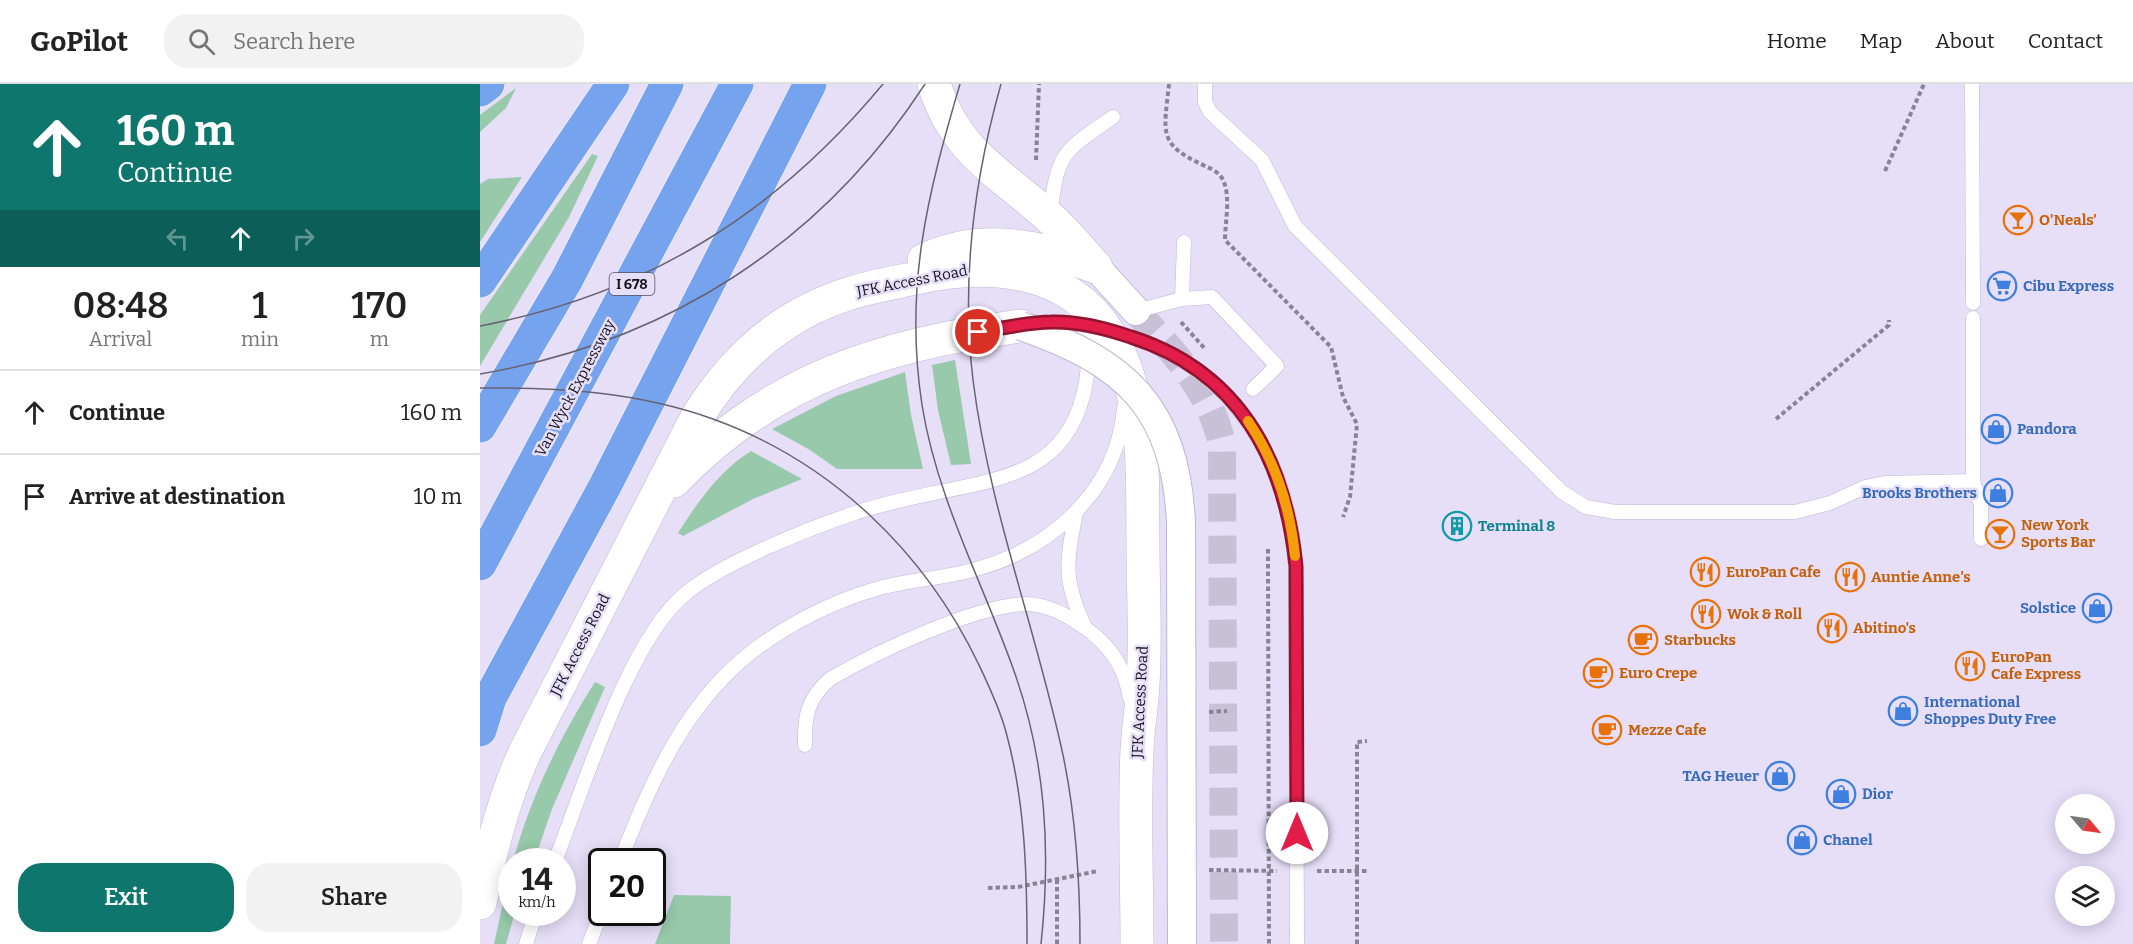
<!DOCTYPE html>
<html lang="en">
<head>
<meta charset="utf-8">
<style>
	body { margin:0; font-family:Bitter,serif; background:#f2f2f2; color:#222; height:100vh; display:flex; flex-direction:column; font-size:22px; white-space:nowrap }
	* { box-sizing:border-box; margin:0 }
	p { font-size:20px; color:#767676 }
	.icon { flex:none; width:33px; height:33px; fill:none; stroke:currentColor; stroke-width:2; stroke-linecap:round; stroke-linejoin:round }
	.map { position:relative; flex:1; overflow:hidden }
	.drawer { display:flex; flex-direction:column; background:#fff; width:480px }
	.drawer>* { flex:none }
	.hud { background:#0f766e; color:#fff; overflow:hidden }
	.needle { width:39px; rotate:119deg }
	.controls { position:absolute; left:1575px; top:710px; display:grid; gap:12px }
	.controls a { display:grid; place-items:center; width:60px; height:60px; border-radius:50%; background:#fff; box-shadow:0 3px 15px #0003; font-size:30px }
	.speed { position:absolute; left:18px; top:764px; display:flex; gap:12px; font-size:30px; font-weight:700; text-align:center }
	.speed>* { display:grid; place-content:center; width:78px; height:78px; border-radius:50%; background:#fff; box-shadow:0 3px 15px #0003; line-height:1 }
	.speed small { font-size:15px; font-weight:400 }
	.speed .limit { border:3px solid #111; border-radius:9px; background:#fff; color:#111 }
	.pin { position:absolute; display:grid; place-items:center; width:51px; height:51px; color:#fff; margin:-26px; border:3px solid #fff; border-radius:50%; box-shadow:0 2px 6px #0007 }
	.me { position:absolute; width:66px; margin:-33px; rotate:0deg; stroke-linejoin:round; filter:drop-shadow(0 0 4px #0008) }
	.turn { display:flex; align-items:center; gap:21px; height:126px; padding:0 18px; font-size:27px }
	.turn .icon { width:78px; height:78px; stroke-width:2.5 }
	.turn b { display:block; font-size:42px; line-height:51px }
	.lanes { display:flex; align-items:center; height:57px; padding:0 18px; background:#0003; justify-content:center; gap:30px; direction:ltr }
	.lanes .off { opacity:.35 }
	.eta { display:flex; justify-content:space-evenly; align-items:center; height:102px; text-align:center }
	.eta b { font-size:36px; font-weight:600; line-height:42px }
	.cta { display:flex; gap:12px; margin-top:auto; padding:12px 18px }
	.cta a { flex:1; height:69px; border-radius:24px; background:#0f766e; color:#fff; font-size:24px; font-weight:600; line-height:69px; text-align:center }
	.cta a+a { background:#f2f2f2; color:#222 }
	ul { padding:0; list-style:none }
	li { display:flex; align-items:center; gap:18px; height:84px; padding:0 18px; border-top:2px solid #e0e0e0 }
	li div { flex:1 }
	li b { display:block; font-size:22px }
	li em { font-style:normal }
	header { display:flex; align-items:center; gap:36px; box-sizing:border-box; height:84px; padding:0 30px; background:#fff; border-bottom:2px solid #e0e0e0 }
	header strong { font-size:28px }
	nav { display:flex; gap:33px; margin-inline-start:auto; font-size:21px }
	.search { width:420px; height:54px; background:#f2f2f2; display:flex; align-items:center; gap:15px; box-sizing:border-box; padding:0 21px; border-radius:24px; color:#767676; font-size:22px }
	main { display:flex; flex:1; min-height:0 }
	.map>svg:first-child { display:block }
</style>
</head>
<body>
<header>
<strong>GoPilot</strong>
<div class="search"><svg class="icon" aria-label="search" viewBox="0 0 24 24"><circle cx="10" cy="10" r="6"/><path d="M15 15l6 6"/></svg>Search here</div>
<nav><a>Home</a><a>Map</a><a>About</a><a>Contact</a></nav>
</header>
<main>
<section class="drawer">
<div class="hud">
<div class="turn"><svg class="icon" aria-label="ahead" viewBox="0 0 24 24"><path d="M12 20V5M6 11l6-6 6 6"/></svg><div><b>160 m</b>Continue</div></div>
<div class="lanes"><svg class="icon off" aria-label="left" viewBox="0 0 24 24"><path d="M17 20v-9H6M10 6l-5 5 5 5"/></svg><svg class="icon" aria-label="ahead" viewBox="0 0 24 24"><path d="M12 20V5M6 11l6-6 6 6"/></svg><svg class="icon off" aria-label="right" viewBox="0 0 24 24"><path d="M7 20v-9h11M14 6l5 5-5 5"/></svg></div>
</div>
<div class="eta">
<div><b>08:48</b><p>Arrival</p></div>
<div><b>1</b><p>min</p></div>
<div><b>170</b><p>m</p></div>
</div>
<ul>
<li><svg class="icon" aria-label="ahead" viewBox="0 0 24 24"><path d="M12 20V5M6 11l6-6 6 6"/></svg><div><b>Continue</b></div><em>160 m</em></li>
<li><svg class="icon" aria-label="arrive" viewBox="0 0 24 24"><path d="M6 21V4h12l-3 4 3 4H6"/></svg><div><b>Arrive at destination</b></div><em>10 m</em></li>
</ul>
<div class="cta"><a>Exit</a><a>Share</a></div>
</section>
<div class="map">
<svg width="1653" height="860" viewBox="0 0 1653 860">
	<rect width="100%" height="100%" fill="#e7def8"/>
	<!-- green -->
	<g fill="#98c9ab">
		<path d="M36,4L26,24L0,48V31Z"/>
		<path d="M112,70L118,72L89,133L0,282V231Z"/>
		<path d="M42,93L0,158V100L8,95Z"/>
		<path d="M475,276L491,380L471,381L458,326L452,281Z"/>
		<path d="M425,288L431,331L443,385H357L330,366L292,345L356,312Z"/>
		<path d="M271,367L322,395L273,415L203,452L198,449C217,419 240,386 271,367Z"/>
		<path d="M115,598L125,603L72,725L54,777H33C51,713 79,654 115,598Z"/>
		<path d="M31,783L32,828H35L26,860H14Z"/>
		<path d="M194,811L251,812L250,860H175Z"/>
	</g>
	<g fill="none" stroke-linecap="round" stroke-linejoin="round">
		<!-- minor-tunnel -->
		<path stroke="#c8c0d7" stroke-width="28" stroke-dasharray="28 14" stroke-linecap="butt" d="M656,227C693,268 730,305 742,360L744,860"/>
		<!-- service casing -->
		<g stroke="#bfb7d0" stroke-width="15">
			<g id="service">
				<path d="M725,0V18L730,28L782,76L815,142L1082,408L1106,423L1135,428H1315L1350,419L1385,403L1405,399L1493,397"/>
				<path d="M1492,0L1493,219"/>
				<path d="M570,132C578,68 581,69 633,33"/>
				<path d="M702,215L704,158"/>
				<path d="M656,227L702,215L732,213L797,282L773,305"/>
				<path d="M1493,234V397L1501,421V455"/>
				<path d="M596,429C586,479 583,496 605,543"/>
				<path d="M816,502V569"/>
				<path d="M325,661C324,632 328,614 350,595C394,569 496,521 546,520C569,520 594,535 612,549C634,567 645,586 650,614"/>
				<path d="M75,777C103,706 148,557 205,510C240,480 327,445 372,430C403,419 436,413 469,406C532,393 585,382 603,312C610,285 610,257 599,232"/>
				<path d="M140,777C172,696 206,616 278,563C313,538 355,517 396,505C426,496 458,495 489,487C569,467 636,409 644,325"/>
				<path d="M46,860L56,828"/>
				<path d="M109,860L122,827"/>
			</g>
		</g>
		<!-- minor casing -->
		<g stroke="#bfb7d0" stroke-width="30">
			<path id="minor" d="M616,183L656,227"/>
		</g>
		<!-- tertiary casing -->
		<g stroke="#bfb7d0" stroke-width="34">
			<g id="tertiary">
				<path d="M454,0C475,68 519,88 569,133C585,147 599,164 613,180"/>
				<path d="M444,176C502,149 558,162 616,183"/>
				<path d="M194,397C291,295 404,260 541,242"/>
				<path d="M0,819C10,768 23,716 45,668L216,335C252,275 302,230 371,209C393,202 418,198 441,193C502,180 577,182 620,237C668,300 662,386 663,461C663,507 666,554 663,600C662,622 658,644 657,666C654,730 657,796 657,860"/>
			</g>
		</g>
		<!-- motorway casing -->
		<g stroke="#fff" stroke-width="34">
			<g id="motorway">
				<path d="M0,6L8,0"/>
				<path d="M0,197L133,0"/>
				<path d="M0,342L87,195L187,0"/>
				<path d="M0,480L257,0"/>
				<path d="M0,646L10,614L125,402L330,0"/>
			</g>
		</g>
		<!-- path -->
		<g stroke="#898395" stroke-width="4" stroke-dasharray="4.5 3" stroke-linecap="butt">
			<path d="M689,0C684,49 677,60 725,82C732,85 740,89 743,96C751,112 745,139 745,156L851,263L863,313L877,340L870,413L863,433"/>
			<path d="M556,76L559,0"/>
			<path d="M1405,87L1444,0"/>
			<path d="M701,238L726,266"/>
			<path d="M1296,335L1409,241V236"/>
			<path d="M788,465L789,860"/>
			<path d="M729,628L747,627"/>
			<path d="M729,786L797,787"/>
			<path d="M837,787H888"/>
			<path d="M508,804L538,803L618,787"/>
			<path d="M577,860V795"/>
			<path d="M877,860V658L887,657"/>
		</g>
		<!-- service -->
		<use href="#service" stroke="#fff" stroke-width="14"/>
		<!-- minor -->
		<use href="#minor" stroke="#fff" stroke-width="28"/>
		<!-- tertiary -->
		<use href="#tertiary" stroke="#fff" stroke-width="33"/>
		<!-- motorway -->
		<use href="#motorway" stroke="#75a3ed" stroke-width="33"/>
		<!-- tram -->
		<g stroke="#686373" stroke-width="1.5">
			<path d="M480,0C447,112 424,204 442,321C457,415 503,499 534,587C566,677 571,766 561,860"/>
			<path d="M521,0C494,96 481,197 493,296C509,424 556,545 583,671C596,733 600,796 600,860"/>
			<path d="M0,242C167,210 295,130 403,0"/>
			<path d="M0,290C187,258 341,160 445,0"/>
			<path d="M0,304C79,303 158,308 233,335C352,378 445,468 499,581C509,602 520,625 526,648C545,717 547,789 547,860"/>
		</g>
		<!-- service-bridge casing -->
		<g stroke="#bfb7d0" stroke-width="15" stroke-linecap="butt">
			<g id="service-bridge">
				<path d="M554,240C586,235 618,242 648,252C761,288 816,388 816,502"/>
				<path d="M816,569L817,860"/>
			</g>
		</g>
		<!-- minor-bridge casing -->
		<g stroke="#bfb7d0" stroke-width="30" stroke-linecap="butt">
			<path id="minor-bridge" d="M541,242C646,278 695,323 701,438L702,860"/>
		</g>
		<!-- service-bridge -->
		<use href="#service-bridge" stroke="#fff" stroke-width="14"/>
		<!-- minor-bridge -->
		<use href="#minor-bridge" stroke="#fff" stroke-width="28"/>
	</g>
	<g fill="none" stroke-linecap="round" stroke-linejoin="round">
		<!-- route casing -->
		<g stroke="#92132f" stroke-width="15">
			<path id="route" d="M498,248C522,245 547,238 571,238C599,237 625,244 651,253C760,288 805,375 816,482L817,749"/>
		</g>
		<!-- route -->
		<use href="#route" stroke="#e11d48" stroke-width="10"/>
		<!-- slow -->
		<path stroke="#f59e0b" stroke-width="10" d="M768,337C796,378 810,422 815,472"/>
	</g>
	<!-- icons -->
	<defs>
		<g id="bar-ring" transform="scale(1.5)"><circle r="9.5" fill="#e7def8" stroke="#e8710a" stroke-width="1.5"/><path d="M-6-5H6L.8 .8V4.5H3.5V6h-7V4.5H-.8V.8Z" fill="#e8710a"/></g>
		<g id="supermarket-ring" transform="scale(1.5)"><circle r="9.5" fill="#e7def8" stroke="#3f7fe0" stroke-width="1.5"/><path d="M-6-5.5h2.5l.6 2H6L4.5 2H-2.5L-4.4-4H-6ZM-1.5 3.2a1.3 1.3 0 1 0 .1 0ZM3 3.2a1.3 1.3 0 1 0 .1 0Z" fill="#3f7fe0"/></g>
		<g id="shop-ring" transform="scale(1.5)"><circle r="9.5" fill="#e7def8" stroke="#3f7fe0" stroke-width="1.5"/><path d="M-5-2.5h2.3a2.7 3.5 0 0 1 5.4 0H5L5.5 6h-11ZM-1.5-2.5h3a1.5 2.3 0 0 0-3 0Z" fill="#3f7fe0"/></g>
		<g id="building-ring" transform="scale(1.5)"><circle r="9.5" fill="#e7def8" stroke="#0f9aa8" stroke-width="1.5"/><path d="M-4-6H4V6H1V3H-1V6H-4ZM-2.5-4.3h1.7v1.8h-1.7ZM.8-4.3h1.7v1.8H.8ZM-2.5-1h1.7V.8h-1.7ZM.8-1h1.7V.8H.8Z" fill="#0f9aa8"/></g>
		<g id="restaurant-ring" transform="scale(1.5)"><circle r="9.5" fill="#e7def8" stroke="#e8710a" stroke-width="1.5"/><path d="M-5-6h1v4h1v-4h1v4h1v-4h1v5L-1.5 .5V6h-2V.5L-5-1ZM5-6V6H3V1.5H1.5Q1.5-4 5-6Z" fill="#e8710a"/></g>
		<g id="cafe-ring" transform="scale(1.5)"><circle r="9.5" fill="#e7def8" stroke="#e8710a" stroke-width="1.5"/><path d="M-5.5-4.5H6V0H3Q3 3.5 0 3.5H-2.5Q-5.5 3.5-5.5 0ZM3-3.2v2h1.7v-2ZM-6 4.5H4V6H-6Z" fill="#e8710a"/></g>
	</defs>
	<g fill-rule="evenodd">
		<use href="#bar-ring" x="1538" y="136"/>
		<use href="#supermarket-ring" x="1522" y="202"/>
		<use href="#shop-ring" x="1516" y="345"/>
		<use href="#shop-ring" x="1518" y="409"/>
		<use href="#building-ring" x="977" y="442"/>
		<use href="#bar-ring" x="1520" y="450"/>
		<use href="#restaurant-ring" x="1225" y="488"/>
		<use href="#restaurant-ring" x="1370" y="493"/>
		<use href="#shop-ring" x="1617" y="524"/>
		<use href="#restaurant-ring" x="1226" y="530"/>
		<use href="#restaurant-ring" x="1352" y="544"/>
		<use href="#cafe-ring" x="1163" y="556"/>
		<use href="#restaurant-ring" x="1490" y="582"/>
		<use href="#cafe-ring" x="1118" y="589"/>
		<use href="#shop-ring" x="1423" y="627"/>
		<use href="#cafe-ring" x="1127" y="646"/>
		<use href="#shop-ring" x="1300" y="692"/>
		<use href="#shop-ring" x="1361" y="710"/>
		<use href="#shop-ring" x="1322" y="756"/>
	</g>
	<g text-anchor="middle" dominant-baseline="central" stroke-width="5" stroke-linejoin="round" paint-order="stroke">
		<!-- shield labels -->
		<rect fill="#e7def8" stroke="#55505e" stroke-width="1.5" x="129.5" y="189" width="45" height="22" rx="4.5"/>
		<g font-size="14" font-weight="bold" fill="#16131c">
			<text x="152" y="200">I 678</text>
		</g>
		<!-- food labels -->
		<g font-size="15" font-weight="bold" fill="#c56008" stroke="#e7def8" text-anchor="start">
			<text x="1559" y="136">O'Neals'</text>
			<text x="1541" y="441">New York<tspan x="1541" dy="17">Sports Bar</tspan></text>
			<text x="1246" y="488">EuroPan Cafe</text>
			<text x="1391" y="493">Auntie Anne's</text>
			<text x="1247" y="530">Wok &amp; Roll</text>
			<text x="1373" y="544">Abitino's</text>
			<text x="1184" y="556">Starbucks</text>
			<text x="1511" y="573">EuroPan<tspan x="1511" dy="17">Cafe Express</tspan></text>
			<text x="1139" y="589">Euro Crepe</text>
			<text x="1148" y="646">Mezze Cafe</text>
		</g>
		<!-- street labels -->
		<g font-size="15" fill="#16131c" stroke="#e7def8">
			<text transform="translate(432 197) rotate(-11)">JFK Access Road</text>
			<text transform="translate(95 304) rotate(-62)">Van Wyck Expressway</text>
			<text transform="translate(100 561) rotate(-63)">JFK Access Road</text>
			<text transform="translate(660 618) rotate(-87)">JFK Access Road</text>
		</g>
		<!-- shop labels -->
		<g font-size="15" font-weight="bold" fill="#366cbe" stroke="#e7def8" text-anchor="start">
			<text x="1543" y="202">Cibu Express</text>
			<text x="1537" y="345">Pandora</text>
			<text x="1497" y="409" text-anchor="end">Brooks Brothers</text>
			<text x="1596" y="524" text-anchor="end">Solstice</text>
			<text x="1444" y="618">International<tspan x="1444" dy="17">Shoppes Duty Free</tspan></text>
			<text x="1279" y="692" text-anchor="end">TAG Heuer</text>
			<text x="1382" y="710">Dior</text>
			<text x="1343" y="756">Chanel</text>
		</g>
		<!-- culture labels -->
		<g font-size="15" font-weight="bold" fill="#0d838f" stroke="#e7def8" text-anchor="start">
			<text x="998" y="442">Terminal 8</text>
		</g>
	</g>
</svg>
<div class="controls">
<a><svg class="needle" viewBox="-14 -14 28 28"><path d="M0-13l5 13h-10z" fill="#e53935"/><path d="M0 13l5-13h-10z" fill="#767676"/></svg></a>
<a><svg class="icon" aria-label="layers" viewBox="0 0 24 24"><path d="M12 4l9 5-9 5-9-5zM3 14l9 5 9-5"/></svg></a>
</div>
<div class="speed"><div>14<small>km/h</small></div><div class="limit">20</div></div>
<div class="pin" style="left:498px;top:248px;background:#d93025"><svg class="icon" aria-label="arrive" viewBox="0 0 24 24"><path d="M6 21V4h12l-3 4 3 4H6"/></svg></div>
<svg class="me" style="left:817px;top:749px" viewBox="-20 -20 40 40"><circle r="19" fill="#fff"/><path d="M0-13L10 11 0 6-10 11z" fill="#e11d48"/></svg>
</div>
</main>
</body>
</html>
